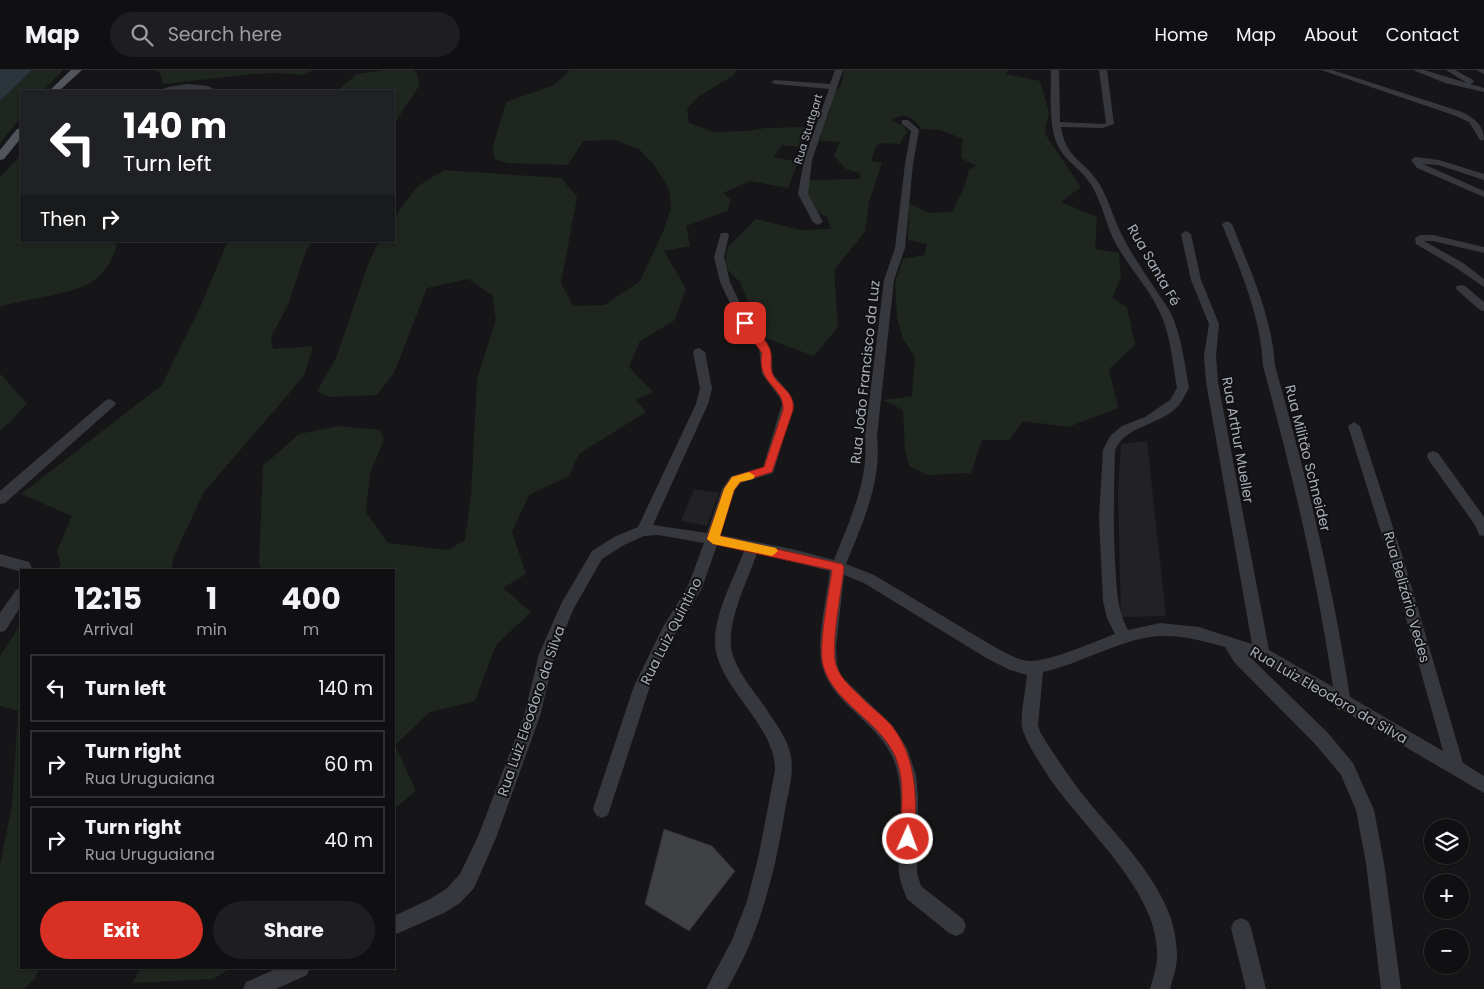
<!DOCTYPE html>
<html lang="en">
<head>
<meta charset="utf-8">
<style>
	body { margin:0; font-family:Poppins,sans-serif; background:#1e1e20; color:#f1f3f6; height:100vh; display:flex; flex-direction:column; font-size:19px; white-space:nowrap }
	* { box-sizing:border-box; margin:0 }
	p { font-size:16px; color:#9c9d9f }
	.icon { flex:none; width:28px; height:28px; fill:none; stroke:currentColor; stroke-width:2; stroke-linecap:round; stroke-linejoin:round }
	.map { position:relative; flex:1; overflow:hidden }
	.panel { position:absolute; left:20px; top:499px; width:375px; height:400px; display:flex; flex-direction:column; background:#101012; border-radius:0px; box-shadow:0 1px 4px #0004,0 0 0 1px #303032 }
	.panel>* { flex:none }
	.guide { position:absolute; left:20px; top:20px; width:375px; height:152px; border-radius:0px; box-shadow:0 1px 4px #0004,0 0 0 1px #303032; background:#202124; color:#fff; overflow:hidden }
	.tools { position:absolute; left:1424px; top:749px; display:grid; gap:10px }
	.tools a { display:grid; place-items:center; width:45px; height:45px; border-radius:50%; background:#101012; box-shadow:0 1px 4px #0004,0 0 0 1px #303032; font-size:25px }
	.pin { position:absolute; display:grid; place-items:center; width:42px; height:42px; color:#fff; margin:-21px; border-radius:10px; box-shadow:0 2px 8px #0006 }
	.me { position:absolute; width:55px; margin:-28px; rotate:2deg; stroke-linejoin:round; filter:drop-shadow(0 0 4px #0008) }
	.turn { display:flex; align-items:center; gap:18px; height:105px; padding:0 20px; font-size:22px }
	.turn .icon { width:65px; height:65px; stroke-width:2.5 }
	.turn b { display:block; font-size:35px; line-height:42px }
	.then { display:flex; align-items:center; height:48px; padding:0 20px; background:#0003; gap:10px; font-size:19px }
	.eta { display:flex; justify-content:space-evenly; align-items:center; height:85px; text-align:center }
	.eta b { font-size:30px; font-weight:700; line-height:35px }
	.cta { display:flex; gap:10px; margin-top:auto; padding:10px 20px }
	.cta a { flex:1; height:58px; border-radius:30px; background:#d93025; color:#fff; font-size:20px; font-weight:700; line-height:58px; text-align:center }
	.cta a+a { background:#1e1e20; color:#f1f3f6 }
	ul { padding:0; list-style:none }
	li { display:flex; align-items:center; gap:15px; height:68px; margin:0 10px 8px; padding:0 10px; border:2px solid #303032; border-radius:0px }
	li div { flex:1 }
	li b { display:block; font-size:19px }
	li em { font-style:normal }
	header { display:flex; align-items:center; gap:30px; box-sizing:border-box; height:70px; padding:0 25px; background:#101012; border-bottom:1px solid #303032 }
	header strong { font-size:24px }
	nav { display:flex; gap:28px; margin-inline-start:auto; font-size:18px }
	.search { width:350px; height:45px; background:#1e1e20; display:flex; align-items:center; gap:12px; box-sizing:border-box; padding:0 18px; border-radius:28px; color:#9c9d9f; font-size:19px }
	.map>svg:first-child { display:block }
</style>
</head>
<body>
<header>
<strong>Map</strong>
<div class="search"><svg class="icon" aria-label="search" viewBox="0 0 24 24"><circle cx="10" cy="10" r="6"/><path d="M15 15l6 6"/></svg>Search here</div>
<nav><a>Home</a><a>Map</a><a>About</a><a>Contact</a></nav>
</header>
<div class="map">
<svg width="1484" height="919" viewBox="0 0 1484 919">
	<rect width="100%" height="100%" fill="#161618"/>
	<!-- built -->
	<g fill="#222225">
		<path d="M1147,371L1166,546L1121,547L1118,425L1121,374Z"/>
		<path d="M694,419L719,423L707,456L681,451Z"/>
	</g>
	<!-- green -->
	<g fill="#1e261f">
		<path d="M32,0H63L43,21H21V47L0,73V31Z"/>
		<path d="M154,0H314L301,5L276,3L254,4L163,14L160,3Z"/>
		<path d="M383,0H413L417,3L419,16L394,54V21H337L357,4Z"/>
		<path d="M570,0H736L734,5L699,26L687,39L689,53L714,62L746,61L765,58L810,57L808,68L799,77L782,75L774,87L798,92L788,118L750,111L723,123L731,130L727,141L686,156L690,176L664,181L686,219L675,250L640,271L629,297L653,322L636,330L646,342L579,384L569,406L529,425L512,462L526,504L503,518L531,542L496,575L475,631L430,642L395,675L416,721L394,739V500H262L259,494L263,396L299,364L339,356L380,360L384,369L370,404L366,442L388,473L448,480L465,470L471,426L477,309L496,249L492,225L468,209L427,218L394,303L377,325L329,327L317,321L336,288L369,192L379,171H394V149L404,134L418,116L444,100L561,108L577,127L561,213L573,236L605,235L640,211L663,162L671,138L669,119L654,95L640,80L616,70L583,71L568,95L508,93L494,89L493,76L506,32L554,15Z"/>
		<path d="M844,0H1009L1006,4L1040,11L1049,42L1045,61L1047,67L1081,117L1061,132L1097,147L1095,179L1119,183L1121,207L1112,228L1127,237L1135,275L1109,299L1118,338L1068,357L1023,351L1009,370H982L971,403L927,405L909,396L905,380L903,340L883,330L912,326L915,287L903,269L897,247L895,213L903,189L925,185L927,174L908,170L909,133L929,143L952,142L965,115L969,100L976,96L961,88L963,69L940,60L921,59C914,47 904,42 891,50L902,55L908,62L904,66L900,74L880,73L875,78L871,91L882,93L869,132L865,162L834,200L838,257L814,286L765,268L755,249L740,212L724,196L728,177L756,149L801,160L830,159L828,148C810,139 805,130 807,110L860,109V103L846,99L834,86L840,72L820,71L822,60L829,44L833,24L841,16Z"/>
		<path d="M21,85V171H113L117,176C112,188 107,201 96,209C73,226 29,227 0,237V107Z"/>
		<path d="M228,171H314L307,178L288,235L271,267L273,279L313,276L304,306L204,422L173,488L172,500H57L61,495L57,481L72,446L21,424L162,315L201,235Z"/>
		<path d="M0,304C10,313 16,324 27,333L10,352L0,361Z"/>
		<path d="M21,554V898H40L35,908L24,919H0V794L12,736L18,641L0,636V586Z"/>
		<path d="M140,898H231L213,909L133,913Z"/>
	</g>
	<!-- water -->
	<path fill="#2c353c" d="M0,0H32L0,31Z"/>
	<!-- building -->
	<path fill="#404145" stroke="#303034" d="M664,759L712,776L735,801L689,861L645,834Z"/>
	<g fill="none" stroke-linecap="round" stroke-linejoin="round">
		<!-- minor -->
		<g fill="#37383d" fill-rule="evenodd">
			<path d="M835,0H843L812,90L808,124L823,152L818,155L813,152L798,124L804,90L829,19L775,14L771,12L775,10L830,14Z"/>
			<path d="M1051,0H1059L1060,52L1103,54L1106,53L1099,0H1107L1114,54L1103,58L1061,57C1066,90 1085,90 1100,115C1110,132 1114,151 1123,167C1133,187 1147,206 1159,225C1164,232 1170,240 1173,248C1182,270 1185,295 1189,318C1186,323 1183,330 1179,335C1161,356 1127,354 1115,380C1114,418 1113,454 1115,492C1117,516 1116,538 1128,560L1160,553L1199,557L1252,574L1206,312L1204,286L1209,254L1191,210L1181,164L1186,161L1191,164L1201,210L1219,254L1216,286L1218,312L1269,580L1333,617C1317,508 1292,402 1263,296C1261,246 1240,200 1222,154L1227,151L1232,154C1250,200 1272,246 1275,296C1306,405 1333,515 1350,627L1443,681L1390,491L1348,356L1354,352L1360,356L1404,491L1463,693L1484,706V723L1344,641L1337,639L1336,636L1257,589L1248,585L1328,663L1353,693L1374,740L1384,793L1401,919H1381L1366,793L1356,740L1341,705L1316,675L1234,592L1225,577C1204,571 1182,565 1161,566C1124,567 1081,594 1043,602L1038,655L1040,662C1055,686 1070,709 1088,731C1123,774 1178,824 1177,886C1177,897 1173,908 1170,919H1150C1153,908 1157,897 1157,886C1160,819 1076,753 1043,698C1035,685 1026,672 1022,657C1020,644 1026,619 1027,605L1010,600L988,589L864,513L844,505L836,577L837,594L841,606L892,655L907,678L916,705L918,726L917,803L921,816L963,849L966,856L963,863L956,866L949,863L907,829C904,821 900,812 899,803C898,796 899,788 899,781C900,756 903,729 898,705C889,654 832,639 822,595C816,572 827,525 830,501L757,483C748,510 725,554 732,582C737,602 753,620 765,637C775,653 788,668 791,687C794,704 788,723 785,740C775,802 760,864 727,919H706L732,870L747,831L759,784L775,700C776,655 716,616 715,573C714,544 734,508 744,481L717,475L702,518L674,566L650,616L608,745L602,748L596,745L593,739L634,616L663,557L688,516L704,473L658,465L644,466L624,475L602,489L573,540L555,584L540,646L496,768L474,818L460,833L444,843L394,865V846L430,829L446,819L460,804L479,764L524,646L539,584L561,534L592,481L614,467L638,457L696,334L700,319L693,282L695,279L699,278L705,282L712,319L708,334L653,455L707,463L722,419L731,406L763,397L782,334L780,328L762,304L759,278L737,248L720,212L714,187L721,163H727L729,165L724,187L730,212L747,248L770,278L773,304L789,323L794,334L774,400L773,403L741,413L735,420L720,465L792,479L834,490C850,449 869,411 865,366L884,210L895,178L905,94L911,61L902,54V50H908L919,60L913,94L905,178L894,210L877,366C882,412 863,452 846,494L874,505L998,579C1008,584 1018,590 1028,591C1050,592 1093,572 1115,564L1107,548L1103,531L1099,448L1103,380L1110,366L1122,356L1145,347L1170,330L1177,318C1173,295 1171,269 1162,247C1150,218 1125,194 1112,166C1105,149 1101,132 1092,116C1080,96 1060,90 1054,65C1049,44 1051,21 1051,0Z"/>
			<path d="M1321,0H1332L1462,42C1474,48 1484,55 1484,70H1480L1469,52L1456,46Z"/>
			<path d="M1413,0H1424L1467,13L1446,0H1455L1473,10L1474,12L1470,14L1484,18V22L1445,13Z"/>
			<path d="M1476,0H1484V4Z"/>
			<path d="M188,14L208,16L218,21L188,19L158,21L168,17Z"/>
			<path d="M1415,87L1439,90L1484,104V110L1438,95L1423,94L1484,121V127L1417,98L1411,90Z"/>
			<path d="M1420,165H1433L1484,177V183L1433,171H1424L1463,193L1484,209V217L1455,197L1416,174L1415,168Z"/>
			<path d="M1461,215L1465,216L1484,232V241L1480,240L1457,220L1456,218L1457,216Z"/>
			<path d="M110,329L116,333L114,336L5,433L0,434V421L106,330Z"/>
			<path d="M1433,381L1438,383L1484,447V466L1479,465L1475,455L1428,389L1427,386L1428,383Z"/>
			<path d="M0,484L29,492L33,500H21V504L19,501L0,496Z"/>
			<path d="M21,518V536L5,561L0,562V543L16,520Z"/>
			<path d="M1241,848L1248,851L1251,858L1266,919H1246L1231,858L1234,851Z"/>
			<path d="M278,898H310L307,905L276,919H243L246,912Z"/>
		</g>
		<!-- major -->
		<g fill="#53555c" fill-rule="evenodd">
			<path d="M71,0H82L59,21H49Z"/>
			<path d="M21,58V68L4,89L0,90V80L17,59Z"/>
		</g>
	</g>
	<!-- route -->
	<path fill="#d93025" stroke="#8d1f18" d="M745,250L748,251C755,260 770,272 771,284C772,292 769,298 774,307C782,319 795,323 793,340L772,402L740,412L734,420L720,466L842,494L844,497C842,518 830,577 836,595C841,611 856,621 867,633C875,640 885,648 892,656C918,691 916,728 915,769L913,774L908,777L902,774L900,769C901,743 906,711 895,686C879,650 833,633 823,595C818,576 829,522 832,500L713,474L707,469L724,419L732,407L764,397L783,340C785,317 756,314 762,283L740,253Z"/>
	<!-- slow -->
	<path fill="#f59e0b" d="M749,402L755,406L753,409L740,412L734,420L720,466L776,478L778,481L772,486L713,474L707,469L724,419L732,407Z"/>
	<g text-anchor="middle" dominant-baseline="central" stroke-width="4" stroke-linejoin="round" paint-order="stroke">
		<!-- far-street labels -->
		<g font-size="11" fill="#a8adb8" stroke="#111113">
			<text transform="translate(808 59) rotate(-73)">Rua Stuttgart</text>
		</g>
		<!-- street labels -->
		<g font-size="14" fill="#a8adb8" stroke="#111113">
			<text transform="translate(1154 195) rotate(60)">Rua Santa Fé</text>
			<text transform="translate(865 302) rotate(-84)">Rua João Francisco da Luz</text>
			<text transform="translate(1238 370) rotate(80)">Rua Arthur Mueller</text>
			<text transform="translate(1308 388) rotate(76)">Rua Militão Schneider</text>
			<text transform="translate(1407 527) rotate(74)">Rua Belizário Vedes</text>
			<text transform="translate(671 561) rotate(-63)">Rua Luiz Quintino</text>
			<text transform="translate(1329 625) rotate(30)">Rua Luiz Eleodoro da Silva</text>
			<text transform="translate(531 641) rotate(-71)">Rua Luiz Eleodoro da Silva</text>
		</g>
	</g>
</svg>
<div class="tools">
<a><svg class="icon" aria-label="layers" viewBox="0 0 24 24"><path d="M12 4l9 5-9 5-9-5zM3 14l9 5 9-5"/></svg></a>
<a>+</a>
<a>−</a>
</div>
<div class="pin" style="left:745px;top:253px;background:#d93025"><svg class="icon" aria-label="arrive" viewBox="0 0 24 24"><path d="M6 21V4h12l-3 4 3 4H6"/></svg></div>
<svg class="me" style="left:908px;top:769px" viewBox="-20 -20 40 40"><circle r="17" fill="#d93025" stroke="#fff" stroke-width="3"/><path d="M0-11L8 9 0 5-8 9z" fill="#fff"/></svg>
<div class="guide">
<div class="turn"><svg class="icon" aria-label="left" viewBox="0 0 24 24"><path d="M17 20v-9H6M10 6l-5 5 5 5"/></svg><div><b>140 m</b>Turn left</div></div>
<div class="then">Then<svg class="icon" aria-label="right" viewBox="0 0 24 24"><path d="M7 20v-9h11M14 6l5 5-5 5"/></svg></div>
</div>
<section class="panel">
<div class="eta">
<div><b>12:15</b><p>Arrival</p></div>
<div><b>1</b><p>min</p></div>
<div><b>400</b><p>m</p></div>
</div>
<ul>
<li><svg class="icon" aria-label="left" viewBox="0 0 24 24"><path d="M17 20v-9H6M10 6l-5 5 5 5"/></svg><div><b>Turn left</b></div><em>140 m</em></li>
<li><svg class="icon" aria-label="right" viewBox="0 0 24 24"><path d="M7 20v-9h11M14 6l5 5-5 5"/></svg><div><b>Turn right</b><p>Rua Uruguaiana</p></div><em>60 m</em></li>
<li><svg class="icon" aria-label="right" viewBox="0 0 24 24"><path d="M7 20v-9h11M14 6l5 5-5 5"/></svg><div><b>Turn right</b><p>Rua Uruguaiana</p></div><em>40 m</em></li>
</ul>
<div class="cta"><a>Exit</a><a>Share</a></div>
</section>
</div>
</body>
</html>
